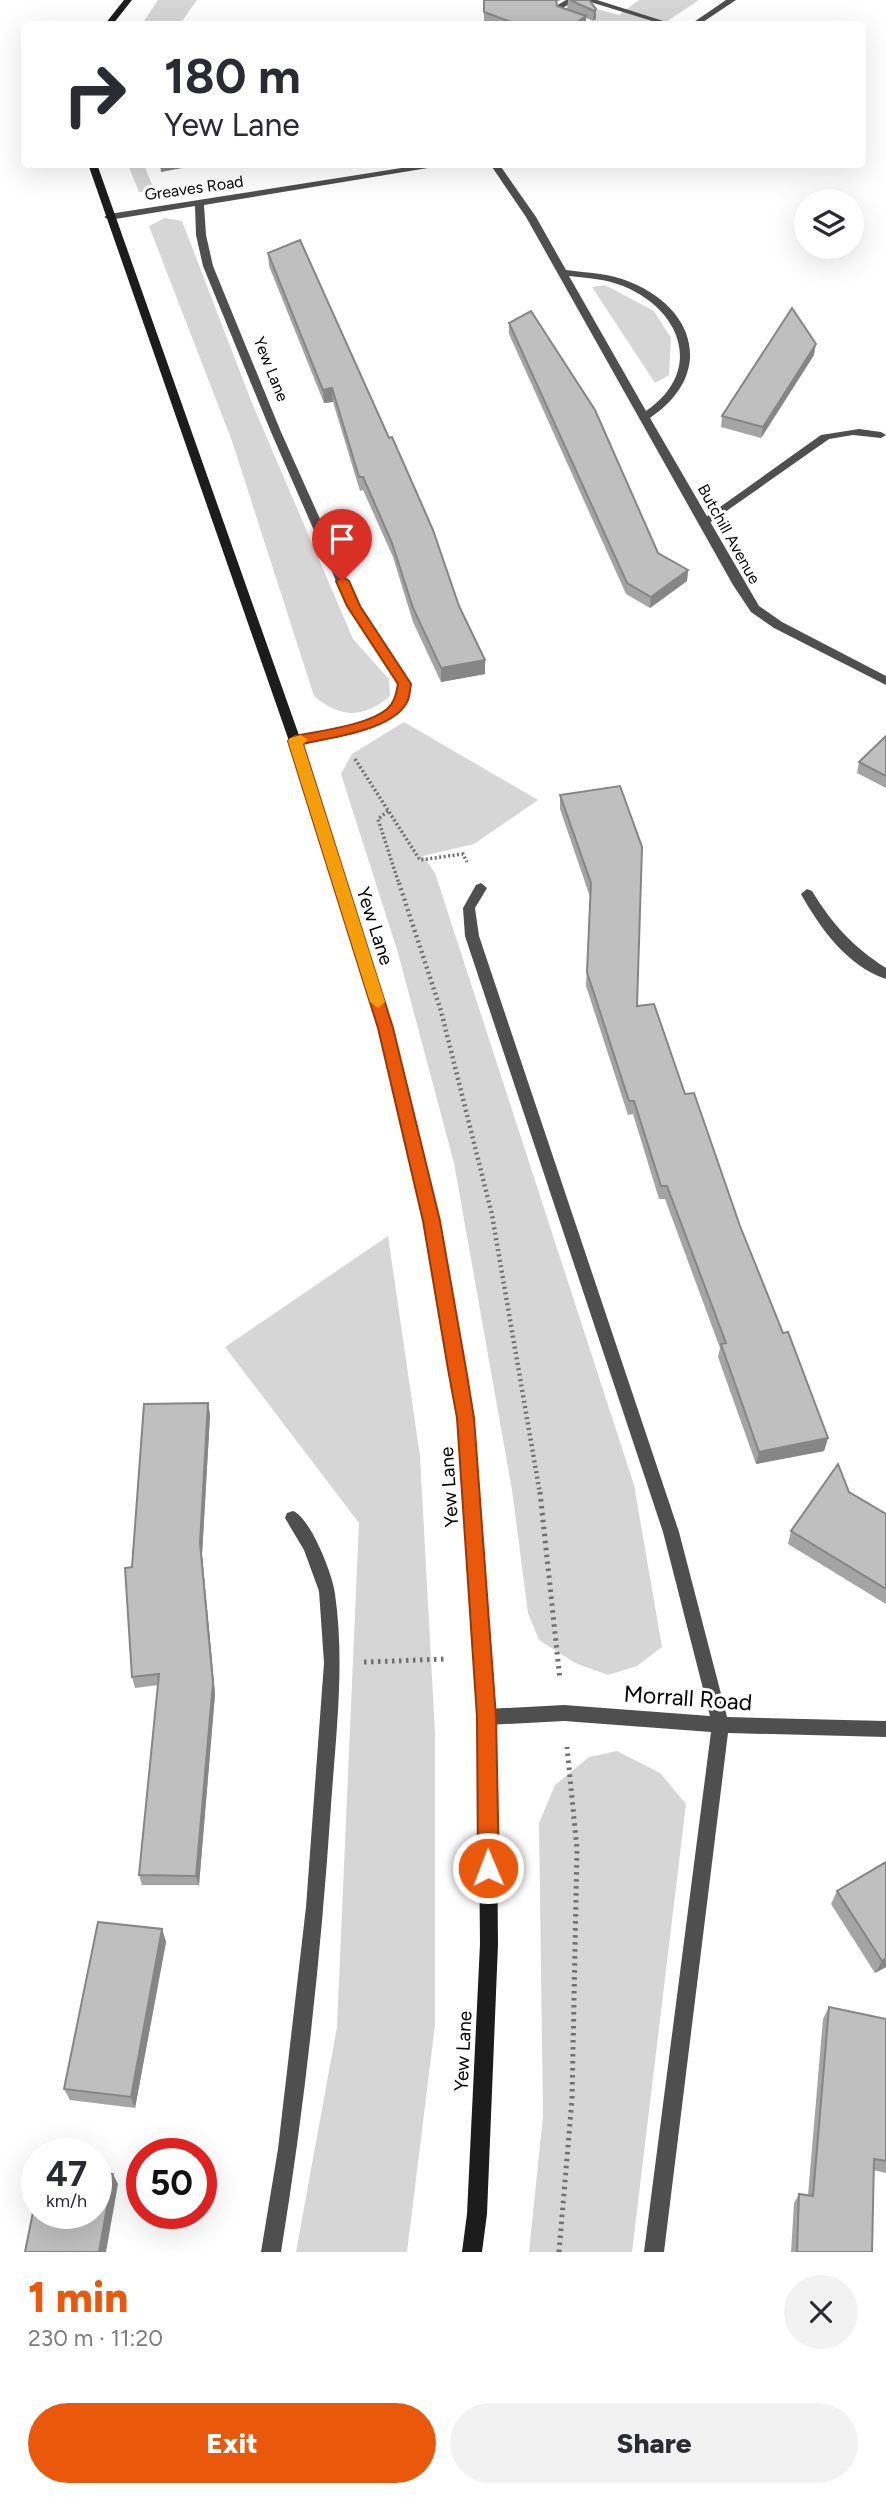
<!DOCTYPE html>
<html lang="en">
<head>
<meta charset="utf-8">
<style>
	body { margin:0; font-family:Figtree,sans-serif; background:#f2f2f3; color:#2b2b33; height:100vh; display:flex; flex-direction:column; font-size:26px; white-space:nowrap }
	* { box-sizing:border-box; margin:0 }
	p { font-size:23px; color:#7c7c81 }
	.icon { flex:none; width:38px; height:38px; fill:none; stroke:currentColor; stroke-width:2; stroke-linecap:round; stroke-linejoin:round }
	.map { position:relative; height:2252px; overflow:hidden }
	.drawer { display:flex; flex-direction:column; background:#fff; flex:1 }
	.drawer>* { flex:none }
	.guide { position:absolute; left:21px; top:21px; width:845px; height:147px; border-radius:7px; box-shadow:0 7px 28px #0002; background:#fff; color:#2b2b33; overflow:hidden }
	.buttons { position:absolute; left:794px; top:189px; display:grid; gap:14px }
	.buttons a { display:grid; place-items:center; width:70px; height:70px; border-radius:50%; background:#fff; box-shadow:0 7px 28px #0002; font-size:35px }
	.speed { position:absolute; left:21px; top:2138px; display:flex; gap:14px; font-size:35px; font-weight:700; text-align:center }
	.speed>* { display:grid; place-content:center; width:91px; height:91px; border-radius:50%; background:#fff; box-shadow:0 7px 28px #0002; line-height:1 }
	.speed small { font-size:18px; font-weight:400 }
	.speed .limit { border:10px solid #d22; background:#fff; color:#111 }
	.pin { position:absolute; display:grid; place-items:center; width:60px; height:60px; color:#fff; margin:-72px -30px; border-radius:50% 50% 50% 0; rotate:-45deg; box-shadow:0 0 7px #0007 }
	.pin .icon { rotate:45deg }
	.me { position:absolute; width:77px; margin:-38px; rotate:359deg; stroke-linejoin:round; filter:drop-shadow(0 0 5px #0008) }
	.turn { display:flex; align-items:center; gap:24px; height:147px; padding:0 28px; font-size:32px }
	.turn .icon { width:91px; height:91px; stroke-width:2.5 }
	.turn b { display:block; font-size:49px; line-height:60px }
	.round { display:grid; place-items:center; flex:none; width:74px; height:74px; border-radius:37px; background:#f2f2f3 }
	.summary { display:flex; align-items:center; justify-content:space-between; height:119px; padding:0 28px }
	h1 { font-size:42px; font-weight:800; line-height:52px; color:#ea580c }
	.action { display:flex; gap:14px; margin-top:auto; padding:14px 28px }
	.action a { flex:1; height:80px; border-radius:42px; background:#ea580c; color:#fff; font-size:28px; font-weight:800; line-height:80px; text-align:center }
	.action a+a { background:#f2f2f3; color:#2b2b33 }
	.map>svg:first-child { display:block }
</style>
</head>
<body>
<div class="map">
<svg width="886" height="2252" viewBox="0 0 886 2252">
	<rect width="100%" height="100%" fill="#fff"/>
	<!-- green -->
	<g fill="#d6d6d6">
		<path d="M158,0H197L180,24H142Z"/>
		<path d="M639,0H699L663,24H605L577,14L586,6L619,15Z"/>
		<path d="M128,165H144L155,192H139Z"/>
		<path d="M165,218L182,221L252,403L353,639L389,679L390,696C363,719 340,718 314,696L232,441L149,226Z"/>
		<path d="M605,285L654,311L671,338L669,375L655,383L592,287Z"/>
		<path d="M404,722L538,800L474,844L423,856L435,873L634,1485L662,1647L637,1666L608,1675L575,1663L539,1640L528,1613L512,1490L454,1163L398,953L341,774L352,754Z"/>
		<path d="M388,1236L420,1456L435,1733V2025L407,2252H296L337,2027L359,1523L225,1347Z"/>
		<path d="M617,1751L660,1773L686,1804L632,2252H529L543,2116L539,1823L555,1785L589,1757Z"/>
	</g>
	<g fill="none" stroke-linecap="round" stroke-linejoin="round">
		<!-- path-far2 -->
		<g stroke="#717171" stroke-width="3.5" stroke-dasharray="2 2.5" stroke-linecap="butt">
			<path d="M355,759L420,860L463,854L467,862"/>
			<path d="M388,811L378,819L399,884"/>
		</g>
		<!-- path-far1 -->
		<path stroke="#717171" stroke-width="4.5" stroke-dasharray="2 3.5" stroke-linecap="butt" d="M399,883L441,1011L492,1215L540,1494"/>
		<!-- path -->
		<g stroke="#717171" stroke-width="5" stroke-dasharray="2.5 4.5" stroke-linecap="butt">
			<path d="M540,1492L560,1680"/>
			<path d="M364,1662L446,1659"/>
			<path d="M559,2252L572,2099L577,1849L567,1747"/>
		</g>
		<!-- lane -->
		<g fill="#4f4f4f" fill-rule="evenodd">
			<path d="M859,429L881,432L886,435L881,438L853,435L829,439L708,524H700L699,522L821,435Z"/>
			<path d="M807,889L812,891C833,925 852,946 886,968V979C847,966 820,928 801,894Z"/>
		</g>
		<!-- street -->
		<g fill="#4f4f4f" fill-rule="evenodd">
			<path d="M566,0H577L564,7L565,11L593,24H583L558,14L556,6Z"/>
			<path d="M584,0H597L673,24H662Z"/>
			<path d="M726,0H736L700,24H691Z"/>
			<path d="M427,164H452L204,205L206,235L213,266L281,432L359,606L411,684C410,689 410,696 408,701C392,733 327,739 295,745L291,744L289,741L291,738C319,731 379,728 395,700C398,696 398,690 399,684L347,606L271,432L203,266L196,235L195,206L109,220L104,217L109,214Z"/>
			<path d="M490,164H499L536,217L566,270C588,273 609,273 630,282C697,309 714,375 650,418L759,606L782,622L886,676V685L774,628L751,612L733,585L526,217ZM569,276C588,278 606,279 623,286C682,310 704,371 646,411Z"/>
			<path d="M481,883L487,888L475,908L479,936L679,1532L727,1717L886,1721V1737L728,1733L664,2252H644L711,1732L564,1721L487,1725L481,1723L478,1717L481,1711L487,1709L564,1705L710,1716L663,1532L465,936L463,908L476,885Z"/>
			<path d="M293,1511C310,1517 333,1575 335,1594C345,1663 336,1735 331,1805C321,1955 305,2104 281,2252H261L278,2149L306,1907L324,1663L319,1591L304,1550L285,1518L287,1513Z"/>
		</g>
		<!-- secondary -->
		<g fill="#1c1c1c" fill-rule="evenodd">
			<path d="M124,0H132L113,24H105Z"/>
			<path d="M88,164H97L301,741L393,1028L438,1221L473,1418L496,1717L498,1944L487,2214L482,2252H462L467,2214L480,1944L478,1717L457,1418L424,1221L379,1028L289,741Z"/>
		</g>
	</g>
	<!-- wall -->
	<g fill="#a4a4a4">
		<path d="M484,0H561L557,2V6L567,9L568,0H589L596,9V19L593,21L586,18V24H489L484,23Z"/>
		<path d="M268,253L459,606L485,660V674L441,682L413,622L393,557L363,490L360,491L333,402L324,403L269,266Z"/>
		<path d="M509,323L658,553L688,570L687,581L650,608L626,594L509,334Z"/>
		<path d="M814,355L761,438L721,427L722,416Z"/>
		<path d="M886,736V788L857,773L859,762Z"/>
		<path d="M560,795L637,1006L685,1094L740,1226L783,1333L828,1438L824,1451L756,1464L718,1357L720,1348L665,1199H659L633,1114L628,1115L586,986L590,897L560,809Z"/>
		<path d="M208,1403L210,1415L202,1555L215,1694L199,1885H142L139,1875L158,1685L135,1688L132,1677Z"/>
		<path d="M849,1492L886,1514V1604L788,1544L791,1531Z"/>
		<path d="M886,1862V1967L875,1973L831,1904L837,1891Z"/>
		<path d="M162,1929L166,1942L135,2108L70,2100L64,2089Z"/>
		<path d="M829,2007L886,2019V2173L873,2170L872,2252H791L794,2203L799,2194L808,2195L823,2019Z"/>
	</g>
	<!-- shaded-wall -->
	<g fill="#868686">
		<path d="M596,9V19L593,21L594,11Z"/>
		<path d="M586,16V24H574Z"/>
		<path d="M160,164H204L161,172Z"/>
		<path d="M816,344L814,355L761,438L763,427Z"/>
		<path d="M332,388L333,402L324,403L323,390Z"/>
		<path d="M688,570L687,581L650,608L651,597Z"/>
		<path d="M485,660V674L441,682V668Z"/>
		<path d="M208,1403L210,1415L202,1555L215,1694L199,1885L196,1876L200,1543Z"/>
		<path d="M828,1438L824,1451L756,1464L759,1452Z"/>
		<path d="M162,1929L166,1942L135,2108L131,2097Z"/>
		<path d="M886,1958V1967L875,1973L882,1961Z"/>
		<path d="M113,2174L118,2184L106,2252H99Z"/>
	</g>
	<!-- building -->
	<g fill="#bfbfbf" stroke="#868686" stroke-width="2">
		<path d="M484,0H556L557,6L586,16L574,24H517L484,12Z"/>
		<path d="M570,0H589L596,9L594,11Z"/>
		<path d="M300,240L389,438L392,437L433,530L459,606L485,660L441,668L413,608L392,543L363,477H359L332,388L323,390L268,253Z"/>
		<path d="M792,308L816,344L763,427L722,416Z"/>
		<path d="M531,311L595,410L658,553L688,570L651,597L627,583L509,323Z"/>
		<path d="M886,736V776L859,762Z"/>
		<path d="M620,786L642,847L637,1006L654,1004L685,1094L694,1093L740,1226L783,1333L788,1332L828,1438L759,1452L721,1344L726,1343L667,1186H661L634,1101H629L587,972L591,883L560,795Z"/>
		<path d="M208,1403L200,1543L213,1683L196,1876L139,1875L159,1674L132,1677L125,1568L132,1567L144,1404Z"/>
		<path d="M838,1464L849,1492L886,1514V1589L791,1531Z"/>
		<path d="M886,1862V1958L882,1961L837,1891Z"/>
		<path d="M98,1922L162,1929L131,2097L64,2089Z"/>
		<path d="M829,2007L886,2019V2161L874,2159L872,2252H797L799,2194L813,2196Z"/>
		<path d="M96,2172L113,2174L99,2252H25L37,2192V2214H96Z"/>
	</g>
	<!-- route -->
	<path fill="#ea580c" stroke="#983908" stroke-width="2" d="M342,577L349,581L360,606L411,684C410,689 410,695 408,700C396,730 331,737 303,744L393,1028L440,1221L466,1369L474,1418L496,1717L499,1868L496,1875L488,1878L481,1875L478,1868L477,1717L457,1418L448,1369L423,1221L378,1028L288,741L295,736C319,731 369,725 387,709C395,702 396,694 398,684L347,606L336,581Z"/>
	<!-- slow -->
	<path fill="#f59e0b" d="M301,735L308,740L303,744L385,1002L378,1008L370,1002L288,741L290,738Z"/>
	<g text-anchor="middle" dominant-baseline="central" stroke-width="6" stroke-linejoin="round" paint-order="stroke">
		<!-- far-street labels -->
		<g font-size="16" fill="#000" stroke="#fff">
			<text transform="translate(194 188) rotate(-8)">Greaves Road</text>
			<text transform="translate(271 369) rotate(68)">Yew Lane</text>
			<text transform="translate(729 534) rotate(61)">Butchill Avenue</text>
		</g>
		<!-- street labels -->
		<g font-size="19" fill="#000" stroke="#fff">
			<text transform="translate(375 926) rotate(72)">Yew Lane</text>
			<text transform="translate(449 1487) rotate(-94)">Yew Lane</text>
			<text transform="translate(463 2051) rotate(-87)">Yew Lane</text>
		</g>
		<!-- near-street labels -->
		<g font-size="23" fill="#000" stroke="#fff">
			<text transform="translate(688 1698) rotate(4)">Morrall Road</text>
		</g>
	</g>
</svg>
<div class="buttons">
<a><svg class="icon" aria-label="layers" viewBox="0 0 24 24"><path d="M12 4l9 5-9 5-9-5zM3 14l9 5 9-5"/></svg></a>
</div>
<div class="speed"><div>47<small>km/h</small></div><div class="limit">50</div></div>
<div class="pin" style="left:342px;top:581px;background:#d93025"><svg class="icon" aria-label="arrive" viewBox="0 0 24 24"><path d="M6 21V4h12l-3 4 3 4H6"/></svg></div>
<svg class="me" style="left:488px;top:1868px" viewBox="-20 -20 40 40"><circle r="17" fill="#ea580c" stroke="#fff" stroke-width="3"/><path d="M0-11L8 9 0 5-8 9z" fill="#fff"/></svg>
<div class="guide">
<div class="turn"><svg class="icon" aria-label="right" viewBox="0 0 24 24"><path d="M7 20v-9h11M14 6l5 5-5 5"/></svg><div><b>180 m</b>Yew Lane</div></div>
</div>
</div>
<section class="drawer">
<div class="summary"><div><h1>1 min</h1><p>230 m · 11:20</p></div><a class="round"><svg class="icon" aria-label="close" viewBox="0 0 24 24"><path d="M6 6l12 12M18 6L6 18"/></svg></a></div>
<div class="action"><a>Exit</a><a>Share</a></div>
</section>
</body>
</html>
